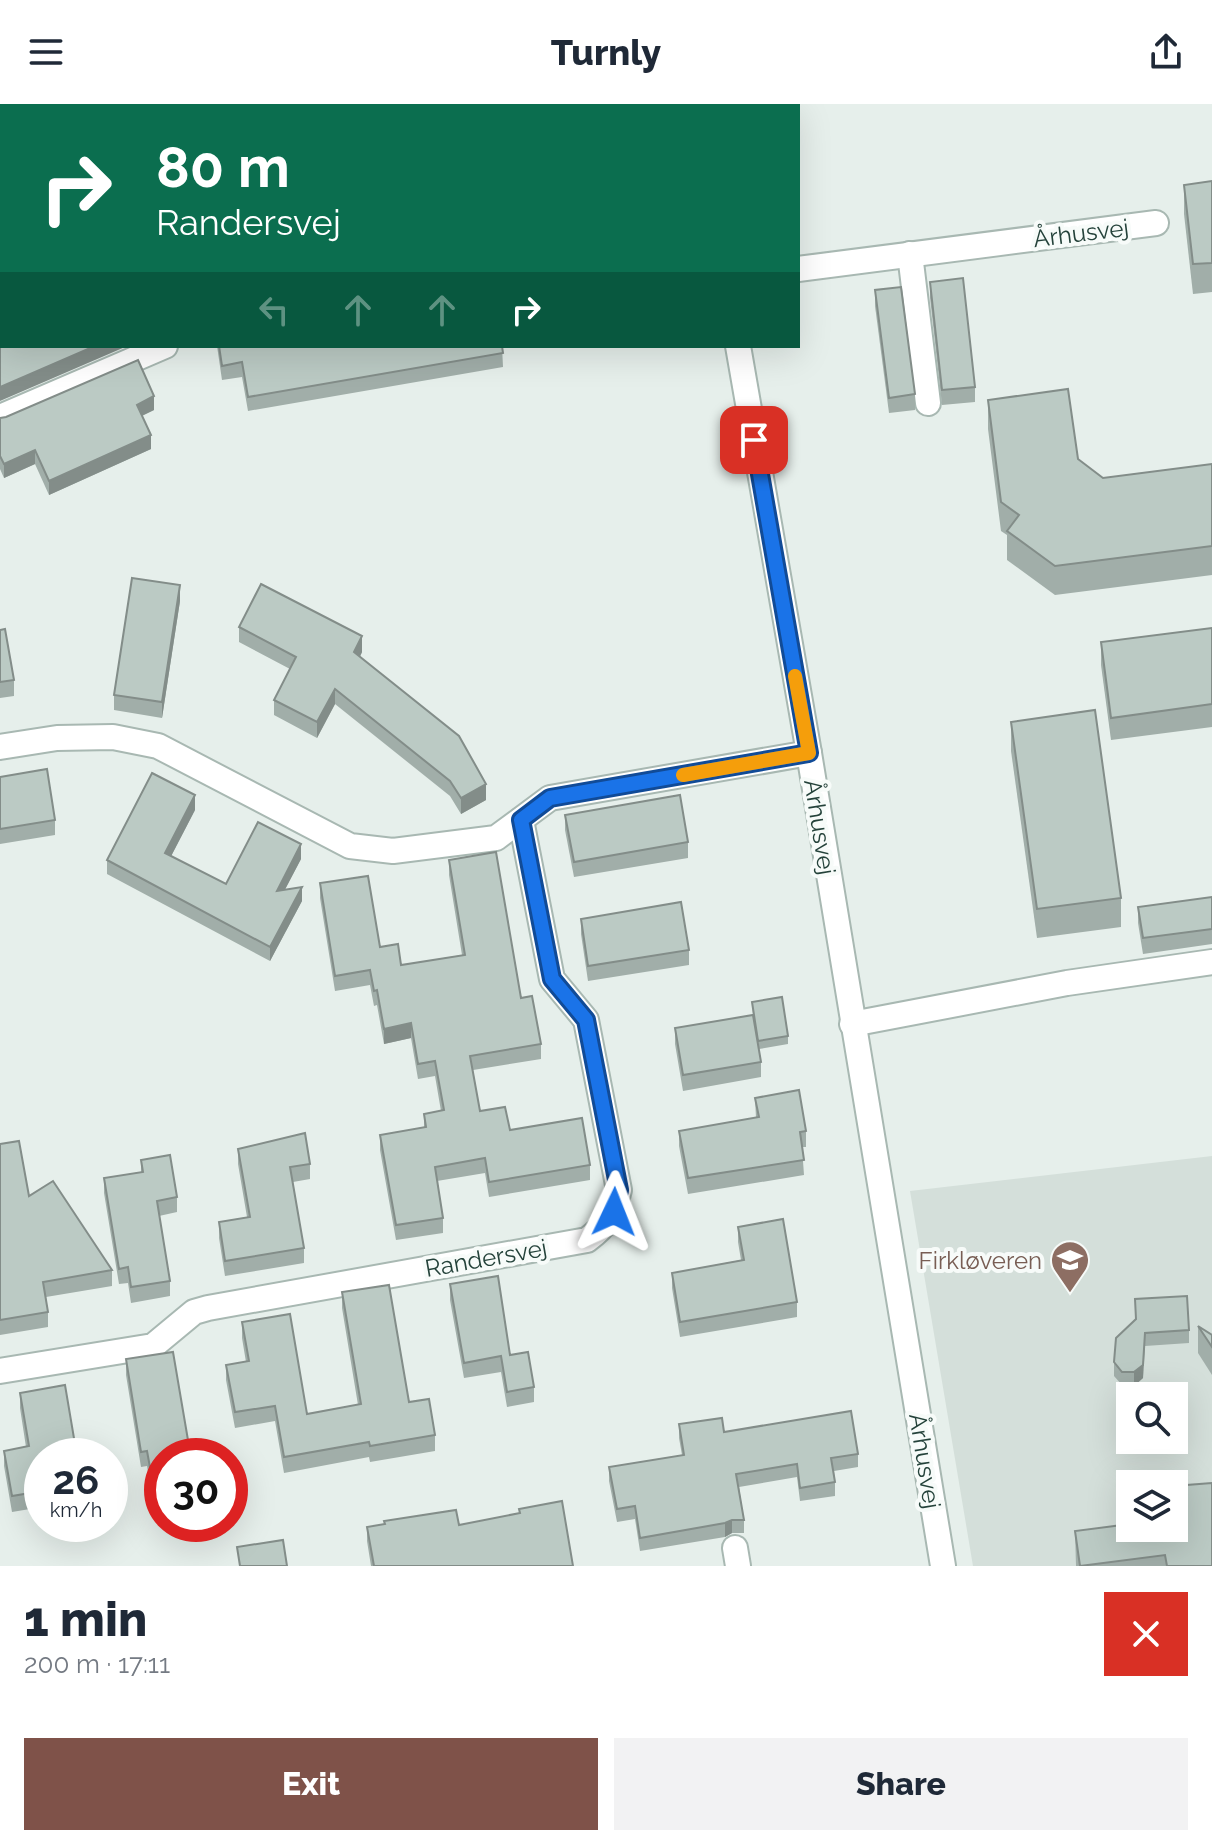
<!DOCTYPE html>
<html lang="en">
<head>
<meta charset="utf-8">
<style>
	body { margin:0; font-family:Raleway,sans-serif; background:#f2f2f3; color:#1f2937; height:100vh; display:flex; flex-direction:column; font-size:30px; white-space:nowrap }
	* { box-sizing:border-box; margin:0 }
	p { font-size:26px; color:#747a83 }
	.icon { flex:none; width:44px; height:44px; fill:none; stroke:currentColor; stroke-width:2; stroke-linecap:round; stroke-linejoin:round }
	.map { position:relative; height:1462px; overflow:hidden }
	.sheet { display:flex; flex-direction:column; background:#fff; flex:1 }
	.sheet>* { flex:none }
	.top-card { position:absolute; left:0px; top:0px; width:800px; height:244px; box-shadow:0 8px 32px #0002; background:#0b6e4f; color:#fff; overflow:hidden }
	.tools { position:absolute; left:1116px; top:1278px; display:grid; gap:16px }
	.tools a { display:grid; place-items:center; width:72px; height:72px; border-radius:0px; background:#fff; box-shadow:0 8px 32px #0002; font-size:40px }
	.speed { position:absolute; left:24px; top:1334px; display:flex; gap:16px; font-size:40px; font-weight:700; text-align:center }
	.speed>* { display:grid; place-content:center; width:104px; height:104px; border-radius:50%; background:#fff; box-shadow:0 8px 32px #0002; line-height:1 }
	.speed small { font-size:20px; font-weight:400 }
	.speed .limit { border:12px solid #d22; background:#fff; color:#111 }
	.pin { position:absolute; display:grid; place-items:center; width:68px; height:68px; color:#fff; margin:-34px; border-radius:16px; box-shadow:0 4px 12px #0006 }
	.me { position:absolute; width:88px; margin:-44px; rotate:2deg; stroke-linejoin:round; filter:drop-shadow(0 0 6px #0008) }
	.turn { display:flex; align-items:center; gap:28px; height:168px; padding:0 24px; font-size:36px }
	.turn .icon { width:104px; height:104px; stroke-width:2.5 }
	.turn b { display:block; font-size:56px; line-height:68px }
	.lanes { display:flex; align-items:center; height:76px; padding:0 24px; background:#0003; justify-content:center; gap:40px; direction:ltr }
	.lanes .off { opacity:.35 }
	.round { display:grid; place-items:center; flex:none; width:84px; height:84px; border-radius:0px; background:#f2f2f3 }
	.headline { display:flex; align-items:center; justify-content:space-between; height:136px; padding:0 24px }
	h1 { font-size:48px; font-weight:800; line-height:60px }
	.cta { display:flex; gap:16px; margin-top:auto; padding:16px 24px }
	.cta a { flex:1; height:92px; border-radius:0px; background:#7f5249; color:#fff; font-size:32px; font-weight:800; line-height:92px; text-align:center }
	.cta a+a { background:#f2f2f3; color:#1f2937 }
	header { display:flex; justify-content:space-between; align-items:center; height:104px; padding:0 24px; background:#fff; font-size:36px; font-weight:800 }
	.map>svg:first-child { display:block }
</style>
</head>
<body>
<header><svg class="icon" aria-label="menu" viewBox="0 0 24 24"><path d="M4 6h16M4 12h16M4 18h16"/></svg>Turnly<svg class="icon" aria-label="share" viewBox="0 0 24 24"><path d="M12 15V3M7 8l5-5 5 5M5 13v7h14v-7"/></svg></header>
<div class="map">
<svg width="1212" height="1462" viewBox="0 0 1212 1462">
	<rect width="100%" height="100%" fill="#e6efeb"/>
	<!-- built -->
	<path fill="#d4dfda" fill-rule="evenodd" d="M1212,1052V1462H973L910,1087ZM1130,1292H1174V1336H1130ZM1130,1380H1174V1424H1130Z"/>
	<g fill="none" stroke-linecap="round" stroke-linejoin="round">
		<!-- minor casing -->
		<g stroke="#a8b8b2" stroke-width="28">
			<g id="minor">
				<path d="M111,2V0"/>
				<path d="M465,2L466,0"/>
				<path d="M0,52L2,51"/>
				<path d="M910,150L928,299"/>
				<path d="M798,165L1156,119"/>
				<path d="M0,313L165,242"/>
				<path d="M0,643L57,634L113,633L158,642L350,742L393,747L496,734L550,694L809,649"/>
				<path d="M852,920L1067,879L1212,858"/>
				<path d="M0,1267L153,1242L194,1208L208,1204L587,1136C607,1121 613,1111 619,1086L586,916L552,875L521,716"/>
				<path d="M735,1444L738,1462"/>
			</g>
		</g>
		<!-- tertiary casing -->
		<g stroke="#a8b8b2" stroke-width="28">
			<g id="tertiary">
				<path d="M693,0L694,2"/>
				<path d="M738,242L809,649L943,1462"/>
			</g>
		</g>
		<!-- minor -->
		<use href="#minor" stroke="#fff" stroke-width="24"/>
		<!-- tertiary -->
		<use href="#tertiary" stroke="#fff" stroke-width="24"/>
	</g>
	<!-- wall -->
	<g fill="#a1aea9">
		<path d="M332,0H421L420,2H337Z"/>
		<path d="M426,0H443L442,2H431Z"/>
		<path d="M486,0H543L548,2L546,0H608L609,2H486Z"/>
		<path d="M1212,77V188L1193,190L1184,110V81Z"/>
		<path d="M930,178L975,283V298L942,301L930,194Z"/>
		<path d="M875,186L915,290V306L889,309L875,202Z"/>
		<path d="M217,242H502L503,263L248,307L242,273L222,276Z"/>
		<path d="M988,296L1078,355L1103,374L1212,360V471L1055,491L1007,456V431L1001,427L988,325Z"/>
		<path d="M154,306L142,312L151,345L49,391L35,360L4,374L0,365V314Z"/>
		<path d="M180,497L162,614L114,606V591Z"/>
		<path d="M239,523L362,548L360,553L486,696L461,710L450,692L335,600L317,634L274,611V596L290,565L239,538Z"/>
		<path d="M1212,524V623L1111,636L1101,561V538Z"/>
		<path d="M0,526L14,576V592L0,594Z"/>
		<path d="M1011,618L1121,794V823L1037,834L1011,647Z"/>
		<path d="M0,673L55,716V731L0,740Z"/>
		<path d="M195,706L171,752L226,780L301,755L285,785L302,797L270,857L107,770V756Z"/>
		<path d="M565,711L688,738V754L574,773L565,726Z"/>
		<path d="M449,756L521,894L541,940V955L473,966L480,1007L510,1026L590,1061V1076L489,1093L485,1069L437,1077L443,1114V1129L396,1136L380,1046V1031L424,1023V1010L441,1007L435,972L418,975L411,934L384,940L377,901L374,902L370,881L335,887L320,794V779L380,843L401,861L462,851L449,771Z"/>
		<path d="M1212,793V840L1143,850L1138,819V803Z"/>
		<path d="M581,815L689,846V861L588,877L581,830Z"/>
		<path d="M752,898L788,932V940L759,945L761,958V973L683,987L675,940V924L753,911Z"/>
		<path d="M755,994L806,1027V1043H802L804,1071L688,1090L679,1042V1027L756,1014Z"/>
		<path d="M0,1040L29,1092L112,1166V1182L46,1193L48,1208V1223L0,1231Z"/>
		<path d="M238,1045L310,1060V1075L293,1078L304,1144V1159L225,1172L219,1134V1118L247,1113L238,1060Z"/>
		<path d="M141,1056L177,1093V1108L159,1112L170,1177V1192L131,1199L128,1179L119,1180L104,1089V1074L141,1068Z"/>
		<path d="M738,1123L797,1198V1213L680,1233L672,1184V1169L741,1156L738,1138Z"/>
		<path d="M450,1180L510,1251L534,1283V1298L507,1303L501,1268L464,1274L450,1196Z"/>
		<path d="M342,1188L409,1298L435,1331V1347L370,1358L369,1353L284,1369L275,1317L235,1324L226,1276V1261L246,1258L242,1234V1218L307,1310L358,1301L342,1204Z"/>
		<path d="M1135,1195L1189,1226V1239L1145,1242L1143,1274L1134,1282L1122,1281L1114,1272V1258L1135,1216Z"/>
		<path d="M1198,1222L1212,1231V1271L1198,1249Z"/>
		<path d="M126,1255L162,1352V1394L153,1396L147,1362L141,1363L126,1271Z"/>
		<path d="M20,1289L42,1352V1403L12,1408L4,1362V1347L26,1343L20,1304Z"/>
		<path d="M679,1320L858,1350V1363L834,1367L835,1378V1392L800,1397L797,1373L739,1383L744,1416V1429H732L725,1433L640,1447L635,1415L617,1418L609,1377V1363L682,1351L679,1334Z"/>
		<path d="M519,1405L573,1462H371L367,1437V1423L459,1421L519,1409Z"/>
		<path d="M1174,1424L1212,1462H1076L1075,1427Z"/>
	</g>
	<!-- shaded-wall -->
	<g fill="#838d89">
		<path d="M0,132H2V146L0,147Z"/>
		<path d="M95,242L125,243L0,297V283Z"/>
		<path d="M154,292V306L137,314V301Z"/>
		<path d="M151,331V345L49,391V377Z"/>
		<path d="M35,346V360L4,374V360Z"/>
		<path d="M180,481V497L162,614V598Z"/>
		<path d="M362,532V548L354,564V548Z"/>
		<path d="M335,585V600L317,634V618Z"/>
		<path d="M486,680V696L461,710V694Z"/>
		<path d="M195,691V706L165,764V749Z"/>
		<path d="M301,740V755L277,801V787Z"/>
		<path d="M302,783V797L270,857V843Z"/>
		<path d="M411,919V934L384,940V925Z"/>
		<path d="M1145,1229L1143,1274L1134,1282V1268Z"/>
		<path d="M732,1416V1429L725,1433V1419Z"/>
	</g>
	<!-- building -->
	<g fill="#bbcac4" stroke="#838d89" stroke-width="2">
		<path d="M368,0H415L414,2H373Z"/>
		<path d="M490,0H543L548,2H491Z"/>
		<path d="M562,0H608L609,2H565Z"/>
		<rect x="0" y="62" width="2" height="70"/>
		<path d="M1212,77V159L1193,160L1184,81Z"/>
		<path d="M963,174L975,283L942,286L930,178Z"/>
		<path d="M901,183L915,290L889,294L875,186Z"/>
		<path d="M2,206V242H95L0,283V207Z"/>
		<path d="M219,242H502L503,249L248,293L242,258L222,262Z"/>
		<path d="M138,256L154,292L137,301L151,331L49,377L35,346L4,360L0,352V314L6,313Z"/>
		<path d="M1068,285L1078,355L1103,374L1212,360V442L1055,462L1007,427L1019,411L1001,398L988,296Z"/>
		<path d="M132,474L180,481L162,598L114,591Z"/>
		<path d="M261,480L362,532L354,548L459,632L486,680L461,694L450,677L335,585L317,618L274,596L296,553L239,523Z"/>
		<path d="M1212,524V600L1111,614L1101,538Z"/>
		<path d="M5,525L14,576L0,578V526Z"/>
		<path d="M1095,606L1121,794L1037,805L1011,618Z"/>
		<path d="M47,665L55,716L0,725V673Z"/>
		<path d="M152,669L195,691L165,749L226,780L258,718L301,740L277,787L302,783L270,843L107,756Z"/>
		<path d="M680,691L688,738L574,758L565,711Z"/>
		<path d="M496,748L521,894L532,892L541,940L470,952L480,1007L505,1003L510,1026L582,1014L590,1061L489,1078L485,1054L435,1063L443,1114L396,1121L380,1031L426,1023L424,1010L444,1006L435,957L418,960L411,919L384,925L377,886L374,887L370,866L335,872L320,779L368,772L380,843L398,840L401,861L465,851L449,756Z"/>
		<path d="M1212,793V825L1143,834L1138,803Z"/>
		<path d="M681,798L689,846L588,862L581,815Z"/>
		<path d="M782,893L788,932L758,937L752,898Z"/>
		<path d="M753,911L761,958L683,971L675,924Z"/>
		<path d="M799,986L806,1027L800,1028L804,1056L688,1074L679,1027L759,1013L755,994Z"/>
		<path d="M305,1029L310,1060L290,1063L304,1144L225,1157L219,1118L250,1113L238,1045Z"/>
		<path d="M19,1037L29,1092L53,1077L112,1166L43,1178L48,1208L0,1216V1040Z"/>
		<path d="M170,1051L177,1093L157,1097L170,1177L131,1183L128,1163L119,1165L104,1074L143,1068L141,1056Z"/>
		<path d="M783,1115L797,1198L680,1218L672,1169L744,1156L738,1123Z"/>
		<path d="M498,1172L510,1251L528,1248L534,1283L507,1288L501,1252L464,1259L450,1180Z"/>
		<path d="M389,1181L409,1298L429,1295L435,1331L370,1342L369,1338L284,1353L275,1302L235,1308L226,1261L249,1257L242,1218L290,1210L307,1310L361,1300L342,1188Z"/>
		<path d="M1187,1192L1189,1226L1145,1229L1143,1261L1134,1268H1122L1114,1258L1116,1234L1136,1215L1135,1195Z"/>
		<path d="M1198,1222L1212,1231V1243Z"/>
		<path d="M173,1248L189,1342L208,1339L210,1352H162V1379L153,1380L147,1347L141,1348L126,1255Z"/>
		<path d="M65,1281L77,1352H42V1387L12,1392L4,1347L29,1342L20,1289Z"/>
		<path d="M851,1307L858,1350L831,1354L835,1378L800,1384L797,1360L736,1370L744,1416H732L725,1419L640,1434L635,1402L617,1405L609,1363L684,1351L679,1320L722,1314L724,1328Z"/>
		<path d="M1212,1379V1462H1167L1165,1451L1080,1462L1075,1427L1130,1420V1424H1174V1382Z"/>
		<path d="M562,1397L573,1462H374L367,1423L385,1420L384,1417L456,1406L459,1421L520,1409L519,1405Z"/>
		<path d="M283,1436L287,1462H240L237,1443Z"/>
	</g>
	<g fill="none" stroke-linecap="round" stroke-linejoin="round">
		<!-- route casing -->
		<g stroke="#114b97" stroke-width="20">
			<path id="route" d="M614,1108L619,1086L586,916L552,875L521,716L550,694L809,649L754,336"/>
		</g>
		<!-- route -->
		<use href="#route" stroke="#1a73e8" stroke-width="14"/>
		<!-- slow -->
		<path stroke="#f59e0b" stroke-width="14" d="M683,671L809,649L795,572"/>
	</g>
	<!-- icons -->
	<defs>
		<g id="school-pin" transform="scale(2)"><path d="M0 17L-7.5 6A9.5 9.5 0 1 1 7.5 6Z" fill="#8d6e63" stroke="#f7fbf9"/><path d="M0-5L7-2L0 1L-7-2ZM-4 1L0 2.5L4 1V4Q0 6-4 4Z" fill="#fff"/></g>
	</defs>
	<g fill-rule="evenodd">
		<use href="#school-pin" x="1070" y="1156"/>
	</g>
	<g text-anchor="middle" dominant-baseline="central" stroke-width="8" stroke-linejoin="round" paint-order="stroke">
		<!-- street labels -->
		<g font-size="24" fill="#24423a" stroke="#f7fbf9">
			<text transform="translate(1081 129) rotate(-7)">Århusvej</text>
			<text transform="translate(820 723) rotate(81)">Århusvej</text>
			<text transform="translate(486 1154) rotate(-10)">Randersvej</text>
			<text transform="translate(925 1357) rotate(81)">Århusvej</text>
		</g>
		<!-- education labels -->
		<g font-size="24" fill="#785e54" stroke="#f7fbf9" text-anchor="end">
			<text x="1042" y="1156">Firkløveren</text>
		</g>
	</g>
</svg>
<div class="tools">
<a><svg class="icon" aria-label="search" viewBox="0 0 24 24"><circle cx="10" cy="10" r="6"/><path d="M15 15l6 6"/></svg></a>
<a><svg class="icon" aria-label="layers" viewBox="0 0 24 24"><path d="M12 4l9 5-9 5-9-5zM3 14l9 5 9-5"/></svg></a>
</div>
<div class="speed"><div>26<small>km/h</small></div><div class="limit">30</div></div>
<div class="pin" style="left:754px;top:336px;background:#d93025"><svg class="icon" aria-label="arrive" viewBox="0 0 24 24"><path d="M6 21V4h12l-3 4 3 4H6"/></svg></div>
<svg class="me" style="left:614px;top:1108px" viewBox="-20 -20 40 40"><path d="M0-17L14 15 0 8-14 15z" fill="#1a73e8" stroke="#fff" stroke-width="4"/></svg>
<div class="top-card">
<div class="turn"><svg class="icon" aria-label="right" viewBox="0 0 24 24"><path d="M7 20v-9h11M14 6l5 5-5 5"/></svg><div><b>80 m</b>Randersvej</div></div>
<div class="lanes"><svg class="icon off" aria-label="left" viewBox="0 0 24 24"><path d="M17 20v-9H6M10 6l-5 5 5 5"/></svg><svg class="icon off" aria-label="ahead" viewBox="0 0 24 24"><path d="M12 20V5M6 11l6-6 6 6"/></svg><svg class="icon off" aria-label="ahead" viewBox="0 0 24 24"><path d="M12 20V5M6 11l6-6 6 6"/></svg><svg class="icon" aria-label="right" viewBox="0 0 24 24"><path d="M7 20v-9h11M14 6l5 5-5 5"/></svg></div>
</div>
</div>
<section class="sheet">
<div class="headline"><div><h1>1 min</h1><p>200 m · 17:11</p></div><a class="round" style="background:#d93025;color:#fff"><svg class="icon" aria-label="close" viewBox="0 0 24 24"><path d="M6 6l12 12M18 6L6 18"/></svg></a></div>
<div class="cta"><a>Exit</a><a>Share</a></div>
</section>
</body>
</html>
